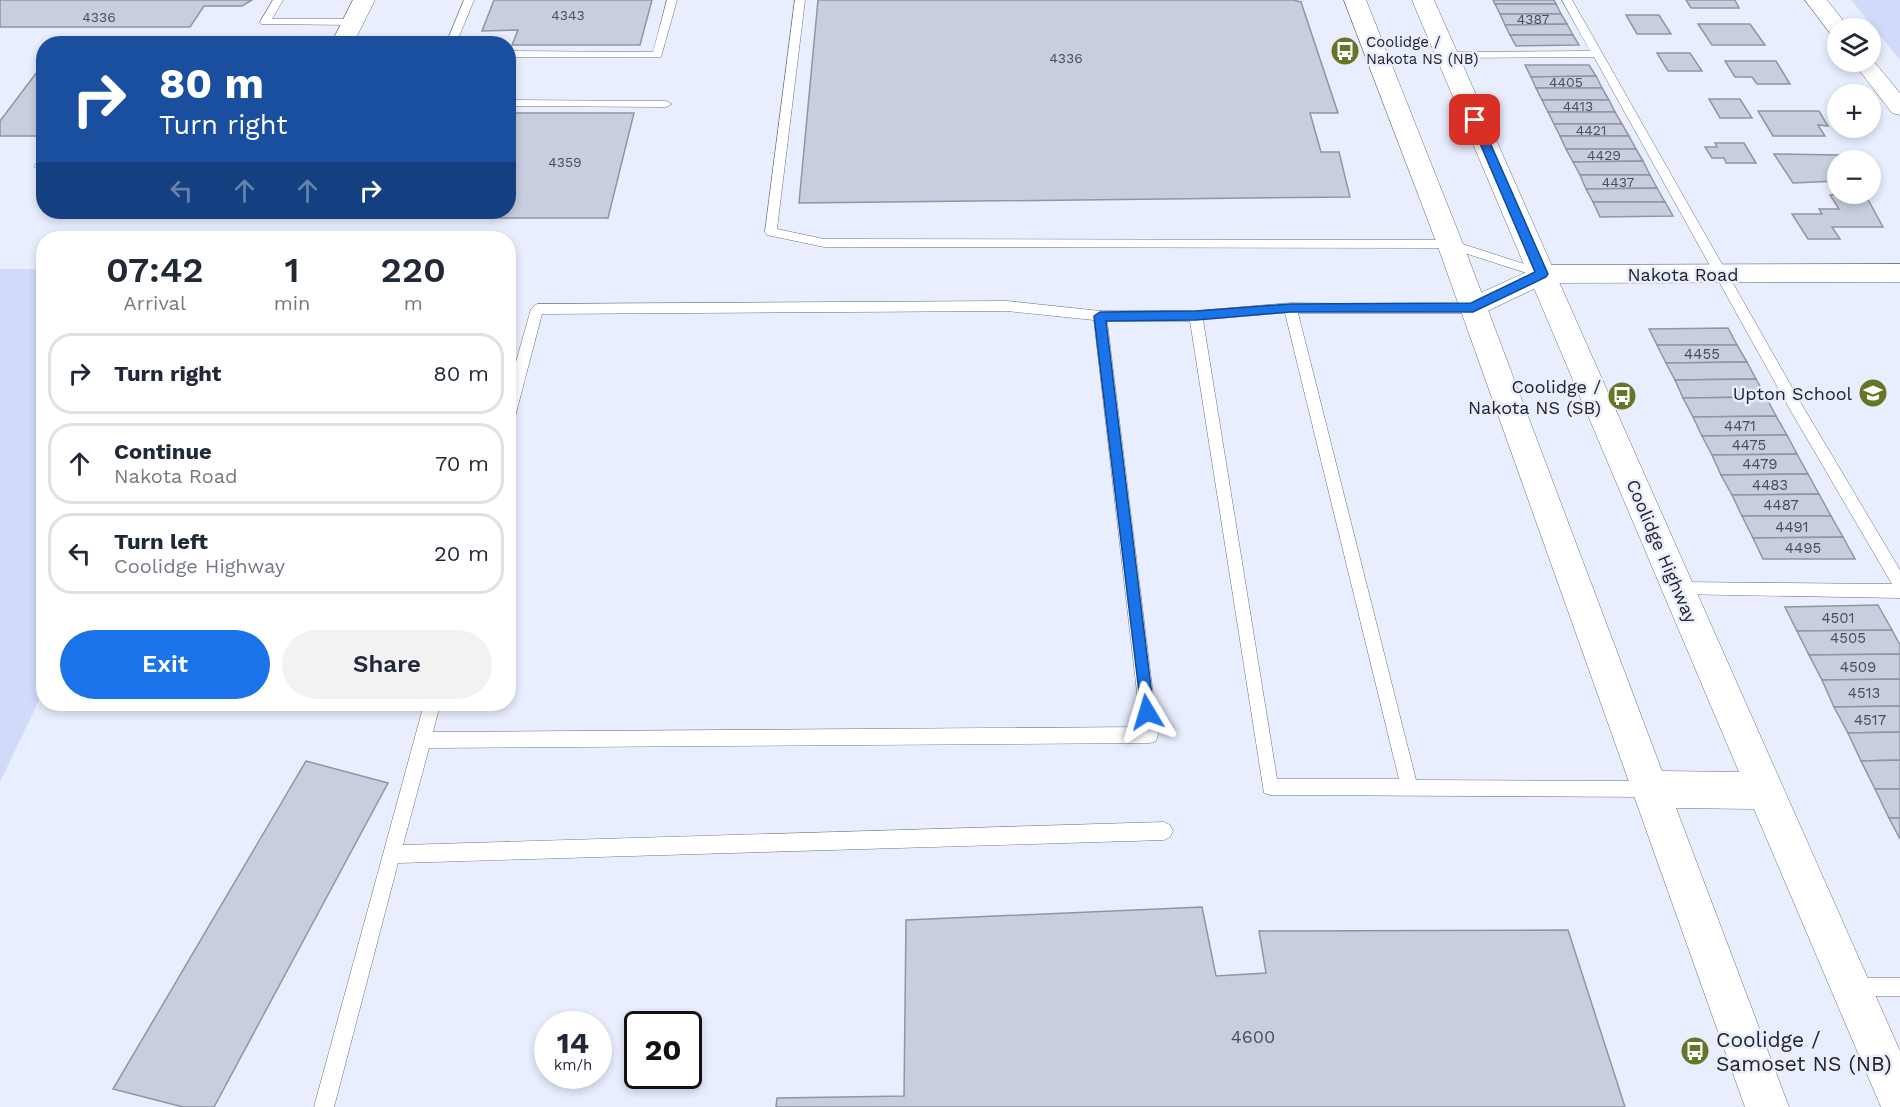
<!DOCTYPE html>
<html lang="en">
<head>
<meta charset="utf-8">
<style>
	body { margin:0; font-family:"Work Sans",sans-serif; background:#f2f2f3; color:#1f2937; height:100vh; display:flex; flex-direction:column; font-size:22px; white-space:nowrap }
	* { box-sizing:border-box; margin:0 }
	p { font-size:20px; color:#747a83 }
	.icon { flex:none; width:33px; height:33px; fill:none; stroke:currentColor; stroke-width:2; stroke-linecap:round; stroke-linejoin:round }
	.map { position:relative; flex:1; overflow:hidden }
	.side { position:absolute; left:36px; top:231px; width:480px; height:480px; display:flex; flex-direction:column; background:#fff; border-radius:24px; box-shadow:0 3px 9px #0003 }
	.side>* { flex:none }
	.guide { position:absolute; left:36px; top:36px; width:480px; height:183px; border-radius:24px; box-shadow:0 3px 9px #0003; background:#1a4fa0; color:#fff; overflow:hidden }
	.fabs { position:absolute; left:1827px; top:18px; display:grid; gap:12px }
	.fabs a { display:grid; place-items:center; width:54px; height:54px; border-radius:50%; background:#fff; box-shadow:0 3px 9px #0003; font-size:30px }
	.speed { position:absolute; left:534px; top:1011px; display:flex; gap:12px; font-size:30px; font-weight:700; text-align:center }
	.speed>* { display:grid; place-content:center; width:78px; height:78px; border-radius:50%; background:#fff; box-shadow:0 3px 9px #0003; line-height:1 }
	.speed small { font-size:15px; font-weight:400 }
	.speed .limit { border:3px solid #111; border-radius:9px; background:#fff; color:#111 }
	.pin { position:absolute; display:grid; place-items:center; width:51px; height:51px; color:#fff; margin:-26px; border-radius:12px; box-shadow:0 3px 9px #0006 }
	.me { position:absolute; width:66px; margin:-33px; rotate:353deg; stroke-linejoin:round; filter:drop-shadow(0 0 4px #0008) }
	.turn { display:flex; align-items:center; gap:21px; height:126px; padding:0 24px; font-size:27px }
	.turn .icon { width:78px; height:78px; stroke-width:2.5 }
	.turn b { display:block; font-size:42px; line-height:51px }
	.lanes { display:flex; align-items:center; height:57px; padding:0 24px; background:#0003; justify-content:center; gap:30px; direction:ltr }
	.lanes .off { opacity:.35 }
	.eta { display:flex; justify-content:space-evenly; align-items:center; height:102px; text-align:center }
	.eta b { font-size:36px; font-weight:600; line-height:42px }
	.action { display:flex; gap:12px; margin-top:auto; padding:12px 24px }
	.action a { flex:1; height:69px; border-radius:36px; background:#1a73e8; color:#fff; font-size:24px; font-weight:600; line-height:69px; text-align:center }
	.action a+a { background:#f2f2f3; color:#1f2937 }
	ul { padding:0; list-style:none }
	li { display:flex; align-items:center; gap:18px; height:81px; margin:0 12px 9px; padding:0 12px; border:3px solid #e0e1e3; border-radius:24px }
	li div { flex:1 }
	li b { display:block; font-size:22px }
	li em { font-style:normal }
	.map>svg:first-child { display:block }
</style>
</head>
<body>
<div class="map">
<svg width="1900" height="1107" viewBox="0 0 1900 1107">
	<rect width="100%" height="100%" fill="#e9eeff"/>
	<!-- green -->
	<g fill="#d1daf9">
		<path d="M1851,0H1900V60Z"/>
		<path d="M0,269H44L43,692L0,782Z"/>
	</g>
	<!-- building -->
	<g fill="#c8cede" stroke="#9095a4" stroke-width="1.5">
		<path d="M0,0H252L242,6H204L190,27H0Z"/>
		<path d="M494,0H652L640,45H512L518,30L482,31Z"/>
		<path d="M818,0H1293L1301,2L1338,113H1310L1321,152H1339L1350,197L799,203Z"/>
		<path d="M1493,0H1554L1556,4H1495Z"/>
		<path d="M1686,0H1735L1739,8H1691Z"/>
		<path d="M1495,4H1556L1561,14H1500Z"/>
		<path d="M1500,14H1561L1567,24L1505,25Z"/>
		<path d="M1626,15H1659L1671,34H1637Z"/>
		<path d="M1567,24L1573,35H1510L1505,25Z"/>
		<path d="M1698,24H1750L1765,45H1712Z"/>
		<path d="M1510,35H1573L1579,45L1516,46Z"/>
		<path d="M1657,53H1690L1702,71H1668Z"/>
		<path d="M1725,61H1776L1790,84H1757L1752,77H1735Z"/>
		<path d="M1525,65H1589L1596,76L1531,77Z"/>
		<path d="M40,68H44V136H0V121Z"/>
		<path d="M1596,76L1602,88H1536L1531,77Z"/>
		<path d="M1536,88H1602L1609,100H1542Z"/>
		<path d="M1709,99H1740L1752,118H1720Z"/>
		<path d="M1542,100H1609L1615,112H1548Z"/>
		<path d="M1758,111H1819L1828,126L1818,125L1825,136H1773Z"/>
		<path d="M1548,112H1615L1622,124H1554Z"/>
		<path d="M508,113H634L608,218H362L365,212H508Z"/>
		<path d="M1554,124H1622L1629,136H1560Z"/>
		<path d="M1560,136H1629L1636,149H1566Z"/>
		<path d="M1715,143H1744L1756,163H1726L1724,158H1712L1705,147H1717Z"/>
		<path d="M1566,149H1636L1643,161L1573,162Z"/>
		<path d="M1774,154L1839,155L1842,160H1838V181L1793,183Z"/>
		<path d="M1643,161L1650,175H1580L1573,162Z"/>
		<path d="M1580,175H1650L1657,188L1586,189Z"/>
		<path d="M1657,188L1665,202H1593L1586,189Z"/>
		<path d="M1865,194L1883,227H1832L1840,239H1808L1792,214H1822L1819,209H1839L1830,195Z"/>
		<path d="M1593,202H1665L1673,216L1600,217Z"/>
		<path d="M1728,328L1737,345H1657L1649,329Z"/>
		<path d="M1657,345H1737L1747,362L1666,363Z"/>
		<path d="M1747,362L1756,379L1675,380L1666,363Z"/>
		<path d="M1756,379L1766,397L1683,398L1675,380Z"/>
		<path d="M1766,397L1776,416L1693,417L1683,398Z"/>
		<path d="M1776,416L1787,435L1702,436L1693,417Z"/>
		<path d="M1787,435L1797,454L1712,455L1702,436Z"/>
		<path d="M1797,454L1808,474L1721,475L1712,455Z"/>
		<path d="M1808,474L1819,494L1732,495L1721,475Z"/>
		<path d="M1819,494L1831,516H1742L1732,495Z"/>
		<path d="M1742,516H1831L1843,537L1753,538Z"/>
		<path d="M1843,537L1855,559H1763L1753,538Z"/>
		<path d="M1878,605L1892,630L1797,631L1785,607Z"/>
		<path d="M1892,630L1900,645V654L1809,655L1797,631Z"/>
		<path d="M1900,654V679L1822,680L1809,655Z"/>
		<path d="M1900,679V706L1834,707L1822,680Z"/>
		<path d="M1900,706V732L1848,733L1834,707Z"/>
		<path d="M1900,732V760L1861,761L1848,733Z"/>
		<path d="M1900,760V789H1875L1861,761Z"/>
		<path d="M306,761L388,783L214,1107H183L113,1089Z"/>
		<path d="M1875,789H1900V818H1889Z"/>
		<path d="M1889,818H1900V839Z"/>
		<path d="M1202,907L1216,976L1266,973L1259,931L1568,930L1625,1107H776L777,1098L904,1096L906,920Z"/>
	</g>
	<g fill="none" stroke-linecap="round" stroke-linejoin="round">
		<!-- lane casing -->
		<g stroke="#6c707f" stroke-width="1">
			<g id="lane">
				<path d="M273,0H283L272,19H352L357,22L352,25L261,24L260,22Z"/>
				<path d="M464,0H474L456,44H446Z"/>
				<path d="M667,0H677L661,57H508V51L653,52Z"/>
				<path d="M795,0H805L777,229L824,239L1450,240L1546,271L1548,274L1542,278L1449,248L824,247L767,235L765,232Z"/>
				<path d="M1562,0H1572L1802,405L1900,570V598L1673,594L1670,589L1673,584L1678,582L1892,584L1792,413L1594,57L1447,58L1442,55L1447,52L1590,51Z"/>
				<path d="M508,100L666,101L672,104L666,107L508,106Z"/>
				<path d="M44,163V171L34,167L36,164Z"/>
				<path d="M1007,301L1100,311H1196L1290,303L1478,305L1479,308L1473,313H1298L1416,780L1652,781L1658,783L1661,789L1658,795L1652,797L1270,795L1264,793L1190,321H1107L1158,735L1156,741L1150,743L429,748L403,845L1164,822L1170,825L1173,831L1170,837L1164,840L398,863L334,1107H314L424,704H440L433,732L1141,727L1094,320L1007,311L542,314L515,417L508,422V390L531,309L537,304ZM1285,313L1399,779H1277L1203,320Z"/>
				<path d="M1852,978H1900V996H1852L1845,994L1843,987L1845,980Z"/>
			</g>
		</g>
		<!-- street casing -->
		<g stroke="#6c707f" stroke-width="1">
			<g id="street">
				<path d="M353,0H375L353,44H331Z"/>
				<path d="M1805,0H1827L1849,28H1838V34L1830,33Z"/>
				<path d="M1870,57L1900,93V115L1892,113L1853,62H1870Z"/>
				<path d="M1900,264V282L1546,283L1473,318L1463,315L1460,308L1463,301L1542,265Z"/>
			</g>
		</g>
		<!-- secondary casing -->
		<g stroke="#6c707f" stroke-width="1">
			<path id="secondary" d="M1344,0H1366L1463,244L1662,771L1739,772L1412,0H1434L1900,1051V1107H1881L1754,809L1676,808L1789,1107H1745L1437,244Z"/>
		</g>
		<!-- lane -->
		<use href="#lane" fill="#fff" fill-rule="evenodd"/>
		<!-- street -->
		<use href="#street" fill="#fff" fill-rule="evenodd"/>
		<!-- secondary -->
		<use href="#secondary" fill="#fff" fill-rule="evenodd"/>
	</g>
	<!-- route -->
	<path fill="#1a73e8" stroke="#114b97" stroke-width="1.5" d="M1475,117L1480,120L1548,274L1546,277L1473,312H1290L1196,320L1106,321L1154,712L1152,717L1147,719L1142,717L1094,316L1100,312L1196,311L1290,304L1471,303L1535,272L1470,120Z"/>
	<!-- icons -->
	<defs>
		<g id="bus-disc" transform="scale(1.5)"><circle r="9.5" fill="#647727" stroke="#e9eeff"/><path d="M-5-6H5V4H4V6H2V4H-2V6H-4V4H-5ZM-3.5-4V0h7V-4ZM-3.5 1.2v1.5H-2V1.2ZM2 1.2v1.5H3.5V1.2Z" fill="#fff"/></g>
		<g id="school-disc" transform="scale(1.5)"><circle r="9.5" fill="#647727" stroke="#e9eeff"/><path d="M0-5L7-2L0 1L-7-2ZM-4 1L0 2.5L4 1V4Q0 6-4 4Z" fill="#fff"/></g>
	</defs>
	<g fill-rule="evenodd">
		<use href="#bus-disc" x="1345" y="51"/>
		<use href="#school-disc" x="1873" y="393"/>
		<use href="#bus-disc" x="1622" y="396"/>
		<use href="#bus-disc" x="1695" y="1051"/>
	</g>
	<g text-anchor="middle" dominant-baseline="central" stroke-width="5" stroke-linejoin="round" paint-order="stroke">
		<!-- far-number labels -->
		<g font-size="14" fill="#4c4e57">
			<text x="568" y="15">4343</text>
			<text x="99" y="17">4336</text>
			<text x="1533" y="19">4387</text>
			<text x="1066" y="58">4336</text>
			<text x="1566" y="82">4405</text>
			<text x="1578" y="106">4413</text>
			<text x="1591" y="130">4421</text>
			<text x="1604" y="155">4429</text>
			<text x="565" y="162">4359</text>
			<text x="1618" y="182">4437</text>
		</g>
		<!-- far-poi labels -->
		<g font-size="15" fill="#22242a" stroke="#e9eeff" text-anchor="start">
			<text x="1366" y="42">Coolidge /<tspan x="1366" dy="17">Nakota NS (NB)</tspan></text>
		</g>
		<!-- number labels -->
		<g font-size="15" fill="#4c4e57">
			<text x="1702" y="354">4455</text>
			<text x="1740" y="426">4471</text>
			<text x="1749" y="445">4475</text>
			<text x="1760" y="464">4479</text>
			<text x="1770" y="485">4483</text>
			<text x="1781" y="505">4487</text>
			<text x="1792" y="527">4491</text>
			<text x="1803" y="548">4495</text>
			<text x="1838" y="618">4501</text>
			<text x="1848" y="638">4505</text>
			<text x="1858" y="667">4509</text>
			<text x="1864" y="693">4513</text>
			<text x="1870" y="720">4517</text>
		</g>
		<!-- street labels -->
		<g font-size="18" fill="#22242a" stroke="#e9eeff">
			<text x="1683" y="274">Nakota Road</text>
			<text transform="translate(1662 551) rotate(67)">Coolidge Highway</text>
		</g>
		<!-- poi labels -->
		<g font-size="18" fill="#22242a" stroke="#e9eeff" text-anchor="end">
			<text x="1601" y="386">Coolidge /<tspan x="1601" dy="21">Nakota NS (SB)</tspan></text>
			<text x="1852" y="393">Upton School</text>
		</g>
		<!-- near-number labels -->
		<g font-size="18" fill="#4c4e57">
			<text x="1253" y="1036">4600</text>
		</g>
		<!-- near-poi labels -->
		<g font-size="21" fill="#22242a" stroke="#e9eeff" text-anchor="start">
			<text x="1716" y="1039">Coolidge /<tspan x="1716" dy="24">Samoset NS (NB)</tspan></text>
		</g>
	</g>
</svg>
<div class="fabs">
<a><svg class="icon" aria-label="layers" viewBox="0 0 24 24"><path d="M12 4l9 5-9 5-9-5zM3 14l9 5 9-5"/></svg></a>
<a>+</a>
<a>−</a>
</div>
<div class="speed"><div>14<small>km/h</small></div><div class="limit">20</div></div>
<div class="pin" style="left:1475px;top:120px;background:#d93025"><svg class="icon" aria-label="arrive" viewBox="0 0 24 24"><path d="M6 21V4h12l-3 4 3 4H6"/></svg></div>
<svg class="me" style="left:1147px;top:712px" viewBox="-20 -20 40 40"><path d="M0-17L14 15 0 8-14 15z" fill="#1a73e8" stroke="#fff" stroke-width="4"/></svg>
<div class="guide">
<div class="turn"><svg class="icon" aria-label="right" viewBox="0 0 24 24"><path d="M7 20v-9h11M14 6l5 5-5 5"/></svg><div><b>80 m</b>Turn right</div></div>
<div class="lanes"><svg class="icon off" aria-label="left" viewBox="0 0 24 24"><path d="M17 20v-9H6M10 6l-5 5 5 5"/></svg><svg class="icon off" aria-label="ahead" viewBox="0 0 24 24"><path d="M12 20V5M6 11l6-6 6 6"/></svg><svg class="icon off" aria-label="ahead" viewBox="0 0 24 24"><path d="M12 20V5M6 11l6-6 6 6"/></svg><svg class="icon" aria-label="right" viewBox="0 0 24 24"><path d="M7 20v-9h11M14 6l5 5-5 5"/></svg></div>
</div>
<section class="side">
<div class="eta">
<div><b>07:42</b><p>Arrival</p></div>
<div><b>1</b><p>min</p></div>
<div><b>220</b><p>m</p></div>
</div>
<ul>
<li><svg class="icon" aria-label="right" viewBox="0 0 24 24"><path d="M7 20v-9h11M14 6l5 5-5 5"/></svg><div><b>Turn right</b></div><em>80 m</em></li>
<li><svg class="icon" aria-label="ahead" viewBox="0 0 24 24"><path d="M12 20V5M6 11l6-6 6 6"/></svg><div><b>Continue</b><p>Nakota Road</p></div><em>70 m</em></li>
<li><svg class="icon" aria-label="left" viewBox="0 0 24 24"><path d="M17 20v-9H6M10 6l-5 5 5 5"/></svg><div><b>Turn left</b><p>Coolidge Highway</p></div><em>20 m</em></li>
</ul>
<div class="action"><a>Exit</a><a>Share</a></div>
</section>
</div>
</body>
</html>
